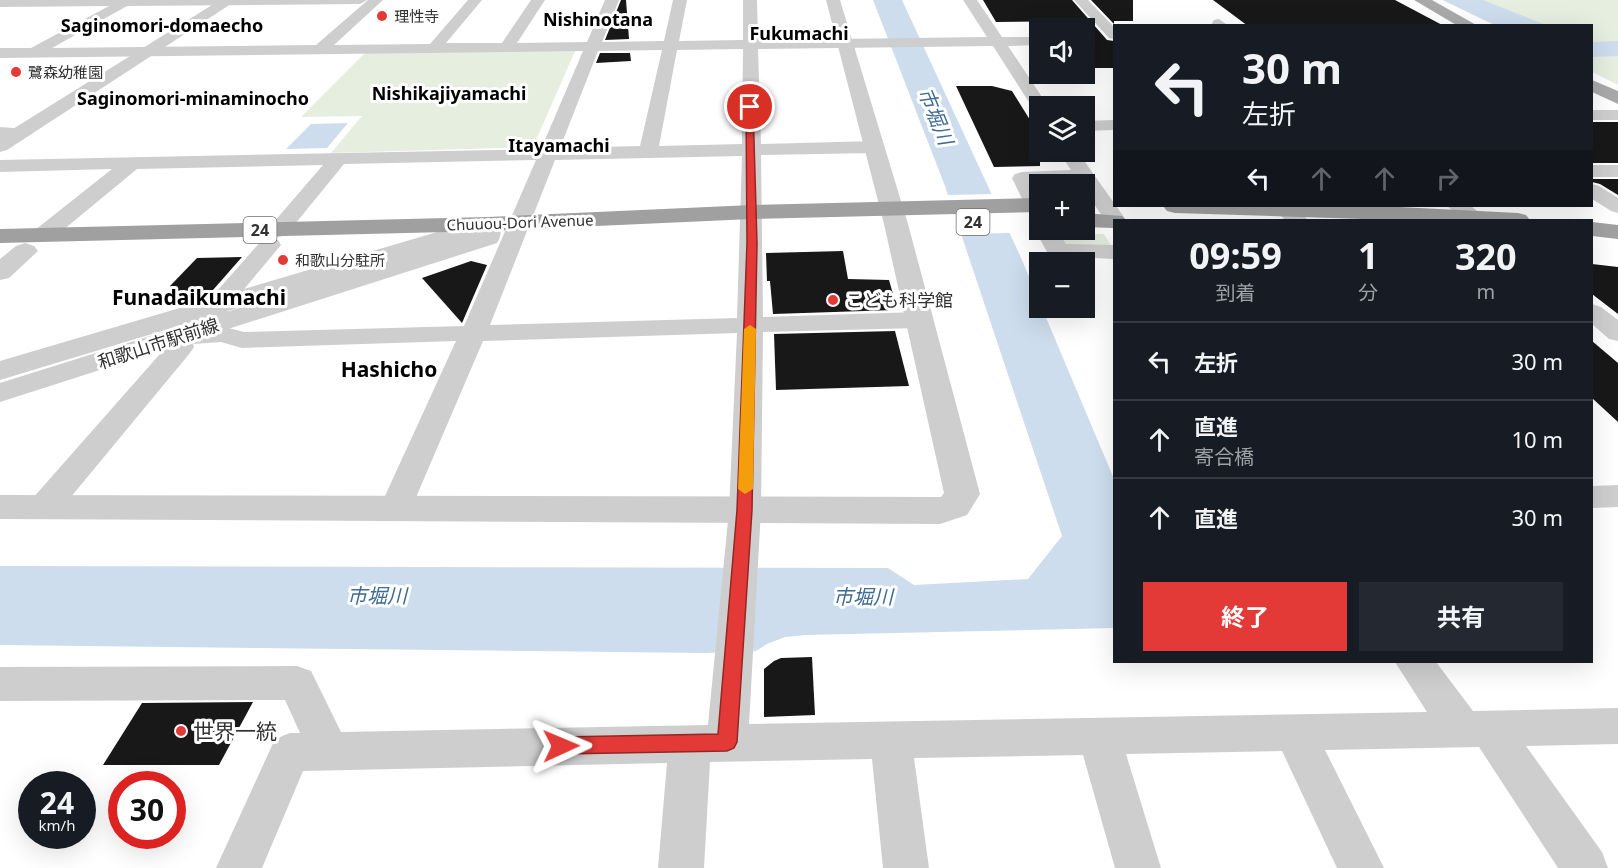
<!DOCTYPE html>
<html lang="ja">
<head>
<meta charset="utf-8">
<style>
	body { margin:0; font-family:"Noto Sans","Noto Sans JP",sans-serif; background:#242831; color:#f1f3f6; height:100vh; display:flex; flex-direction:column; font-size:22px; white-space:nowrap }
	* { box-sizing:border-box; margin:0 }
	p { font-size:20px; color:#9ea1a6 }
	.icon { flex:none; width:33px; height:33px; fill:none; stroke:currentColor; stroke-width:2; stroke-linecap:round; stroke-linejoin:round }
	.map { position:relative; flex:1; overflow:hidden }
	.sheet { position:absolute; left:1113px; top:219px; width:480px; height:444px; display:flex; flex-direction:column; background:#171b24; border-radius:0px; box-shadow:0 6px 24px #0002 }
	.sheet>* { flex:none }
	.top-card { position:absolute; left:1113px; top:24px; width:480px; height:183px; border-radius:0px; box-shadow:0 6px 24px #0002; background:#171b24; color:#f1f3f6; overflow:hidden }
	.buttons { position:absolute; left:1029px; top:18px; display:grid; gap:12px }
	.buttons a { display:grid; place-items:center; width:66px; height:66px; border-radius:0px; background:#171b24; box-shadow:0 6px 24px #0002; font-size:30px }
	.speed { position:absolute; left:18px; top:771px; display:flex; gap:12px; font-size:30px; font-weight:700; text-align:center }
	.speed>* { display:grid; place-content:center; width:78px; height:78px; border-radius:50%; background:#171b24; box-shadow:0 6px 24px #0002; line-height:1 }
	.speed small { font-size:15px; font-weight:400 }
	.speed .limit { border:9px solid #d22; background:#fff; color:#111 }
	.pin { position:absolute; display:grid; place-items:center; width:51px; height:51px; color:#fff; margin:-26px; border:3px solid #fff; border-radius:50%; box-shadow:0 2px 6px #0007 }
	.me { position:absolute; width:66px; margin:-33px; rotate:89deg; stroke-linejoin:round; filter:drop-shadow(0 0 4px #0008) }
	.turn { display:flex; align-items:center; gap:21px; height:126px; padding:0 30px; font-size:27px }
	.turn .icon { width:78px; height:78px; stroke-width:2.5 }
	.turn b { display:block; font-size:42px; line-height:51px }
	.lanes { display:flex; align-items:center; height:57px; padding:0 30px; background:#0003; justify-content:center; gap:30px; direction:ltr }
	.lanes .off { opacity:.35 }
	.eta { display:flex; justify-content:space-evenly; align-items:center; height:102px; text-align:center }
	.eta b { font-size:36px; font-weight:700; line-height:42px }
	.primary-button { display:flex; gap:12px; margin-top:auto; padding:12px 30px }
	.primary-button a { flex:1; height:69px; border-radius:0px; background:#e43a37; color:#fff; font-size:24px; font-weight:700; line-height:69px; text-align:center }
	.primary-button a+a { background:#242831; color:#f1f3f6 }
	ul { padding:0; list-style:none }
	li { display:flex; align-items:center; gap:18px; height:78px; padding:0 30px; border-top:2px solid #363941 }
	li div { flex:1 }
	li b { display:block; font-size:22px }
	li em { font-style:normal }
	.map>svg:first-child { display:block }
</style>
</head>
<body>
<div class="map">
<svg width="1618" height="868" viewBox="0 0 1618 868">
	<rect width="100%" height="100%" fill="#fff"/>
	<!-- green -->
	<g fill="#e6eee0">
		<path d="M1442,0H1618V85L1592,72V26L1494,25Z"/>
		<path d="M576,49L533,147L331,153L362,116L301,117L366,52Z"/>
		<path d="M1104,234L1112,247L1066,246L1058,235Z"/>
	</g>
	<!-- water -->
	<g fill="#cddded">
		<path d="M873,0H902L1022,260L1039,301L1040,308H1042L1114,479V628L805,635L785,637L767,644L756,651L706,653L0,645V566L888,568L914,585L1028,579L1062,536L945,186Z"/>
		<path d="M1443,0H1483L1546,25H1495Z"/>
		<path d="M1618,41V56L1592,57V42Z"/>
		<path d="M348,123L327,148L286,149L311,124Z"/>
	</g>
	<!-- pier -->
	<path fill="#fff" d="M994,194L1013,233L957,234L945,195Z"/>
	<!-- building -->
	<g fill="#181818">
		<path d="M621,0H626L629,39L605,40Z"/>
		<path d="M983,0H1072L1107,40L1114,41V68H1084V21L996,22Z"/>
		<path d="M1091,0H1133V21H1114V24Z"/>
		<path d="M1213,0H1395L1444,26H1248Z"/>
		<path d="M600,53H630L631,61L596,63Z"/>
		<path d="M956,86H992L1012,91L1040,136V166L994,167Z"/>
		<rect x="1592" y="122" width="26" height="41"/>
		<path d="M1592,179H1618V195L1600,184L1592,182Z"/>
		<path d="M843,251L848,279L889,280L897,308L895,310L773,314L770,281H767L766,253Z"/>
		<path d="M242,257L213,290L178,301L170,286L197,258Z"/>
		<path d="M471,261L487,265L462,323L422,278Z"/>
		<path d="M1592,264L1618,267V314L1592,294Z"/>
		<path d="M895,331L909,386L776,390L774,334Z"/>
		<path d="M1592,341L1618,363V422L1592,398Z"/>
		<path d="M812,657L815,715L764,717V669L774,661L781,658Z"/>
		<path d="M253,702L219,765H103L142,703Z"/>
	</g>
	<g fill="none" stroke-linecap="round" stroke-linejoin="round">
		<!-- minor -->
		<g fill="#cecece" fill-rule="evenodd">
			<path d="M0,0H367L360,4L127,6L52,48L316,45L368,0H383L334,45L430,44L468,0H482L446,43H502L531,0H545L517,43L587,42L605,0H619L602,42L664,41L673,0H687L679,41L743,40V0H757L758,40L987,37L963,0H977L1002,37H1040V45L1008,46L1048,106H1040V111L1034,110L993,46L758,49L761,144L875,141L882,143L884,147L882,151L875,153L761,155L763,317L918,312L927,315L931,320L927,325L918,328L763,332L761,510L749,724L1427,712L1395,662H1436L1473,711L1618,708V744L1526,746L1602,852L1608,868H1558L1479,747L1325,750L1384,868H1337L1282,751L1126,754L1161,868H1115L1083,755L914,758L929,868H883L872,759L710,762L704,868H658L667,763L303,771L262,868H216L275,739L290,733H300L285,700L0,701V667L297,666L311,671L341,732L708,725L729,510L737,333L483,341L411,509L407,517L395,520L383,517L379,509L456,341L242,348L221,342L193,344L194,347L190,353L56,515L44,518L32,515L28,507L32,499L167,346L165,337L169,331L194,328L210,299L262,240L270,238L278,240L281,245L230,306L221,326L244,332L464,326L536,160L344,164L286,235L278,237L270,235L267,230L323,165L137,169L51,240L43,242L35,240L32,235L35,230L112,169L0,172V160L541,149L583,51L0,58V48H31L109,6L0,7ZM743,49L742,144L659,146L677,50ZM662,50L640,146L560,148L598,51ZM742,156L737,318L490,325L555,160Z"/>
			<path d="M1074,0H1088L1114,27V39L1109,38Z"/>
			<path d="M1219,19L1229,26H1214L1212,23L1214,20Z"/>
			<rect x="1592" y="110" width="26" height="10"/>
			<path d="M1114,120V130L1084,131V121Z"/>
			<path d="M0,127L27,129L30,133L27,137H0Z"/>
			<path d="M1059,152H1078L1126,220H1114V226L1108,225L1084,189V184L1079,181L1035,183L1040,194V210L1027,209L1012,178L1015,174L1022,172L1071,170Z"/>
			<rect x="1592" y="165" width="26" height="12"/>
			<path d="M1592,184L1599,186L1618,198V213L1611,211L1592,199Z"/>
			<path d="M1271,206H1294L1308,220H1285Z"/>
			<path d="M1447,206H1471L1488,220H1464Z"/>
			<path d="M1040,225V230H1057L1066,244L1114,245V259L1053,256L1047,252L1035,230Z"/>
			<path d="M1592,304L1601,307L1618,320V341L1609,339L1592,324Z"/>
			<path d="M1618,485V507L1592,508V486Z"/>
		</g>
		<!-- tertiary -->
		<g fill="#cecece" fill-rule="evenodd">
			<path d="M220,0H237L7,150L0,152V137Z"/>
			<path d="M826,0H840L908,224L980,494L967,515L940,524L0,519V495L941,497L944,493L884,224Z"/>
			<path d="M488,217L496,219C502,226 502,236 497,243L0,402V383L281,295L0,380V361Z"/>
			<path d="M25,243L34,246L38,251L9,278L0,280V259L16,246Z"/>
		</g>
		<!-- primary -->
		<g fill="#a9a9a9" fill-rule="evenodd">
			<path d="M1414,0H1432L1478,26H1458Z"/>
			<path d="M1592,80L1618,91V104L1592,92Z"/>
		</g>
		<!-- trunk -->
		<g fill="#a0a0a0" fill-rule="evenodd">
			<path d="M1040,198V212L752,219L488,231L0,243V229L488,217L752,205Z"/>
			<path d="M1163,206H1379L1518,213L1526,215L1530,220H1395L1175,213L1167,211Z"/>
			<path d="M1084,213L1122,216L1126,220H1114V228L1084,227Z"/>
			<path d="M1592,222L1618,225V239L1592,236Z"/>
		</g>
	</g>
	<!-- route -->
	<path fill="#e43a37" stroke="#942624" stroke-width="1.5" d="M750,105L753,107L757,243L752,510L737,742L734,748L727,751L561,754L555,751L552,746L555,740L561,737L718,734L737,510L747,243L746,107Z"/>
	<!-- slow -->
	<path fill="#f59e0b" d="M750,325L756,329L753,489L745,494L738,489L744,329Z"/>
	<!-- markers -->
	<g fill="#e43a37" stroke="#fff" stroke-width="2">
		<circle cx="382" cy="16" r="6"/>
		<circle cx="16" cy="72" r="6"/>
		<circle cx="283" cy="260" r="6"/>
		<circle cx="833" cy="300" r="6"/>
		<circle cx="181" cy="731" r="6"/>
	</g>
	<g text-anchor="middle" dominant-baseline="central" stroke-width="6" stroke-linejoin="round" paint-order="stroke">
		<!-- far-poi labels -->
		<g font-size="15" fill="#313131" stroke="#fff" text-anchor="start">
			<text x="394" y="16">理性寺</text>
			<text x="28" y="72">鷺森幼稚園</text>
			<text x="295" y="260">和歌山分駐所</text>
		</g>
		<!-- far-street labels -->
		<g font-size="15" fill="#313131" stroke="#fff">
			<text transform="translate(520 222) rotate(-2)">Chuuou-Dori Avenue</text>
		</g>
		<!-- shield labels -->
		<g fill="#fff" stroke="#6f6f6f" stroke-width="1.5">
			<rect x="956.5" y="209" width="33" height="26" rx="4.5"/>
			<rect x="243.5" y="217" width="33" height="26" rx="4.5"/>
		</g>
		<g font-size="16" font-weight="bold" fill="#313131">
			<text x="973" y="222">24</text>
			<text x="260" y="230">24</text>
		</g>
		<!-- far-quarter labels -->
		<g font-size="18" font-weight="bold" fill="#000" stroke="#fff">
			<text x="598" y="19">Nishinotana</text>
			<text x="162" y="25">Saginomori-domaecho</text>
			<text x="799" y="33">Fukumachi</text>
			<text x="449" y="93">Nishikajiyamachi</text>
			<text x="193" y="98">Saginomori-minaminocho</text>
			<text x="559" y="145">Itayamachi</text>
		</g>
		<!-- poi labels -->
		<g font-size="18" fill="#313131" stroke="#fff" text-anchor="start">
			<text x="845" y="300">こども科学館</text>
		</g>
		<!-- street labels -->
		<g font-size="18" fill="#313131" stroke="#fff">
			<text transform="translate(158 343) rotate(-18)">和歌山市駅前線</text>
		</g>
		<!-- water labels -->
		<g font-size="20" font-style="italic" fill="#3f6b94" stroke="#fff">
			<text transform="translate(936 116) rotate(68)">市堀川</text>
			<text x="377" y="595">市堀川</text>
			<text x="863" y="596">市堀川</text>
		</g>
		<!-- quarter labels -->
		<g font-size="21" font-weight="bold" fill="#000" stroke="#fff">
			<text x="199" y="297">Funadaikumachi</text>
			<text x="389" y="369">Hashicho</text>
		</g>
		<!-- near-poi labels -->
		<g font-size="21" fill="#313131" stroke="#fff" text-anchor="start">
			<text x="193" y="731">世界一統</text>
		</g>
	</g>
</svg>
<div class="buttons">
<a><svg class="icon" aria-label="sound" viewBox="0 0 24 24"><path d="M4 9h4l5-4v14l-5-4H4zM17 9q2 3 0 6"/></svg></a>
<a><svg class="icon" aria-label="layers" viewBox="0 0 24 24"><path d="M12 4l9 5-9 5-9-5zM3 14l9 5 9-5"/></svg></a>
<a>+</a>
<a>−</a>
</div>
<div class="speed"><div>24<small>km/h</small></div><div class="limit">30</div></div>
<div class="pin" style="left:750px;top:107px;background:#d93025"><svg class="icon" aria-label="arrive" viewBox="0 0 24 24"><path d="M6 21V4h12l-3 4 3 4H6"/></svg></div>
<svg class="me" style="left:561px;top:746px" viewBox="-20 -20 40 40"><path d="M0-17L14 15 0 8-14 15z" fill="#e43a37" stroke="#fff" stroke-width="4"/></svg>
<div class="top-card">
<div class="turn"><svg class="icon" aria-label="left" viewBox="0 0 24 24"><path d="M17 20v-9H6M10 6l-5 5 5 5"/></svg><div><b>30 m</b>左折</div></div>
<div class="lanes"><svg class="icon" aria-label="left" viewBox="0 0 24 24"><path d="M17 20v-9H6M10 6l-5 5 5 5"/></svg><svg class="icon off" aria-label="ahead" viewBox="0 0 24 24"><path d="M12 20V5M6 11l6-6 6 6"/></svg><svg class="icon off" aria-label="ahead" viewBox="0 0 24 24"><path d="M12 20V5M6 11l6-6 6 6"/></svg><svg class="icon off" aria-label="right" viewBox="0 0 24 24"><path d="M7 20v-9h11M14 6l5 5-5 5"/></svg></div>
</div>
<section class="sheet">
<div class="eta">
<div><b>09:59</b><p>到着</p></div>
<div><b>1</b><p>分</p></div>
<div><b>320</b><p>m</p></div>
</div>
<ul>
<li><svg class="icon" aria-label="left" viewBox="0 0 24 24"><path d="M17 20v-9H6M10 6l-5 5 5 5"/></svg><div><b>左折</b></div><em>30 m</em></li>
<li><svg class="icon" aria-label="ahead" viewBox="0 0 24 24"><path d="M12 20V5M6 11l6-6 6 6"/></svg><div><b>直進</b><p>寄合橋</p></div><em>10 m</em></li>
<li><svg class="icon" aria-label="ahead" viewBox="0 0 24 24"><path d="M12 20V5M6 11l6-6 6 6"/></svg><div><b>直進</b></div><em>30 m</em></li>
</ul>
<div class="primary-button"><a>終了</a><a>共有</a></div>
</section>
</div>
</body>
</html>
